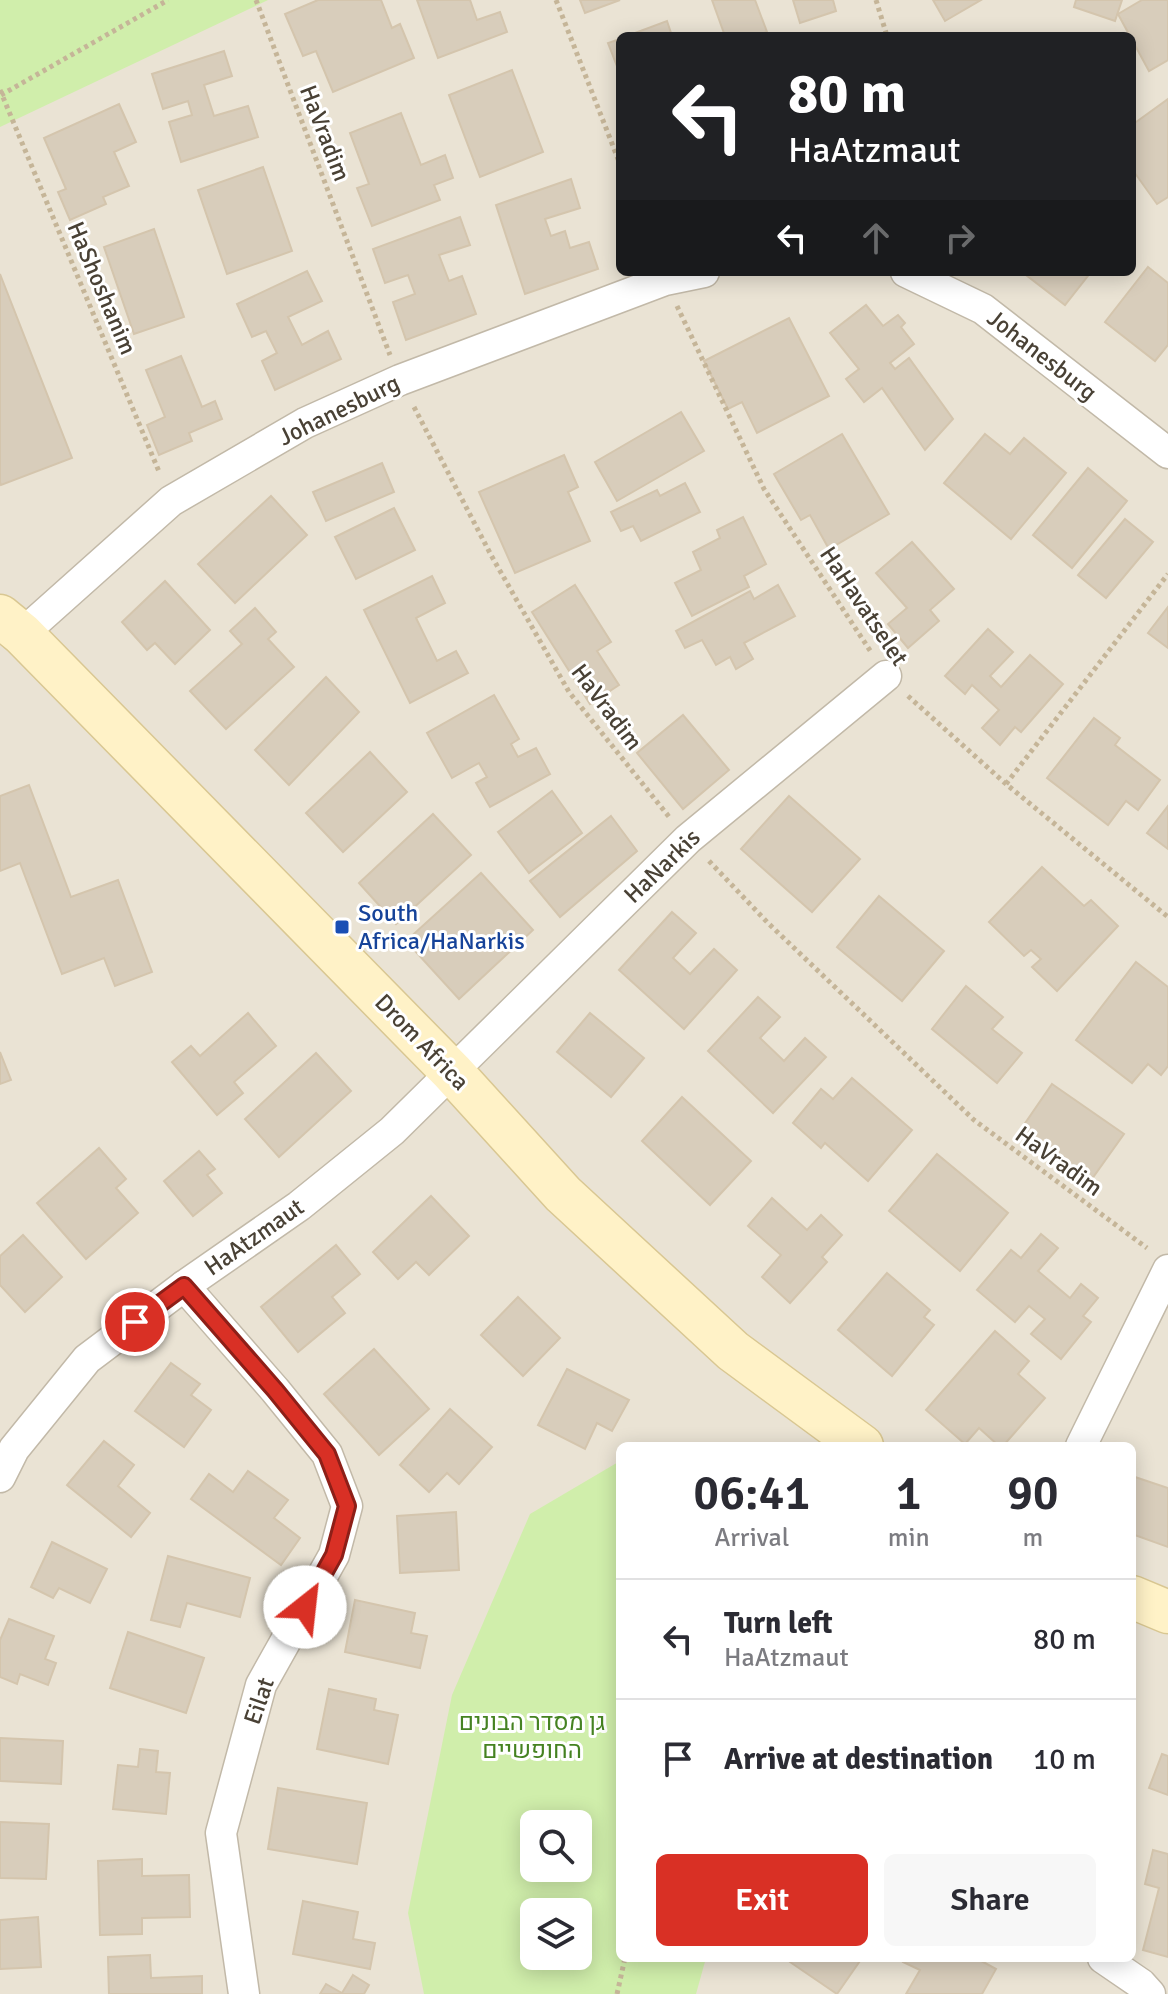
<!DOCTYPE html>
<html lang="en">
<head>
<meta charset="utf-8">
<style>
	body { margin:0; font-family:Signika,Heebo,sans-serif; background:#f7f7f7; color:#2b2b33; height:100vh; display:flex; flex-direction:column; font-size:30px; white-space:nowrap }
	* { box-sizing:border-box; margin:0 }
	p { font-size:26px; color:#7c7c81 }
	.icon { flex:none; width:44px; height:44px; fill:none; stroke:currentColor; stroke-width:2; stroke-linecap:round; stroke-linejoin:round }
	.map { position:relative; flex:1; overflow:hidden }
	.details { position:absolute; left:616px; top:1442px; width:520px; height:520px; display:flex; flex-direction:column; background:#fff; border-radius:12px; box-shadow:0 4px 20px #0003 }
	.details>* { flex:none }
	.banner { position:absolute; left:616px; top:32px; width:520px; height:244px; border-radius:12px; box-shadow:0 4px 20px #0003; background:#202124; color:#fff; overflow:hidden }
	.fabs { position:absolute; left:520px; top:1810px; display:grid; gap:16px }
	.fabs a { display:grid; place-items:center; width:72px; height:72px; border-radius:12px; background:#fff; box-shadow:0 4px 20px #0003; font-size:40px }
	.pin { position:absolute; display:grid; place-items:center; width:68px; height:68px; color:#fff; margin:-34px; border:4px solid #fff; border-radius:50%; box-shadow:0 2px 8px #0007 }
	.me { position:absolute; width:88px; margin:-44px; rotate:29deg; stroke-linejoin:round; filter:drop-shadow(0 0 6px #0008) }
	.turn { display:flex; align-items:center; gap:28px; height:168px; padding:0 40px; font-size:36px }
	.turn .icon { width:104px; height:104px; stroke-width:2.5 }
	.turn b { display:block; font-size:56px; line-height:68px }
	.lanes { display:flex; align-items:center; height:76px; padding:0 40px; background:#0003; justify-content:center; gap:40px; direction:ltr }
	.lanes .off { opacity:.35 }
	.eta { display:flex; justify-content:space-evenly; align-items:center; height:136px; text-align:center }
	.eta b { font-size:48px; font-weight:600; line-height:56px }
	.cta { display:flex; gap:16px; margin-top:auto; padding:16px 40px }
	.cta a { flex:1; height:92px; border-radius:12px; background:#d93025; color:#fff; font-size:32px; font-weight:600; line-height:92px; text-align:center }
	.cta a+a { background:#f7f7f7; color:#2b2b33 }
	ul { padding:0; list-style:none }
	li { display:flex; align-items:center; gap:24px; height:120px; padding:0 40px; border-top:2px solid #e1e1e2 }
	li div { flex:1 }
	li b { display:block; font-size:30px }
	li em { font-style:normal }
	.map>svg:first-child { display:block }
</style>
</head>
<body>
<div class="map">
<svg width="1168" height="1994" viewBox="0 0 1168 1994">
	<rect width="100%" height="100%" fill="#f5f1e7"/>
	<!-- residential -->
	<path fill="#eae3d4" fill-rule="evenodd" d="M0,0H1168V1994H0ZM620,36H1132V272H620ZM620,1446H1132V1958H620ZM534,1824H578V1868H534ZM534,1912H578V1956H534Z"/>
	<!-- green -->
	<g fill="#d0eeab" fill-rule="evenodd">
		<path d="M0,0H268L0,127Z"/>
		<path d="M620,1461V1958H706L696,1994H424L408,1913L452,1695L530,1514ZM534,1824H578V1868H534ZM534,1912H578V1956H534Z"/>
	</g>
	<!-- building -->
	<g fill="#d8cdbb" stroke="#d4c5ad" stroke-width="2">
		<path d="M318,0H381L392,28L400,24L414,58L333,92L316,51L303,56L285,14Z"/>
		<path d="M417,0H470L477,20L500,12L507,32L438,58Z"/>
		<path d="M580,0H620L585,13Z"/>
		<path d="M712,0H755L767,32L756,36H725Z"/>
		<path d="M793,0H833L836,11L800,23Z"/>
		<path d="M933,0H981L945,21Z"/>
		<path d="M1076,0H1122L1115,21L1074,7Z"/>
		<path d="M1142,0H1168V60L1149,71L1118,14Z"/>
		<path d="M667,21L672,36H627Z"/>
		<path d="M620,39V74L608,43Z"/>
		<path d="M224,51L232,76L204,85L214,116L248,106L258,137L181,162L169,122L192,115L188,101L163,109L152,74Z"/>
		<path d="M512,70L543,152L480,177L449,95Z"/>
		<path d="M1168,99V197L1157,204L1132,169V125Z"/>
		<path d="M119,104L136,142L114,152L129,186L103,197L106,204L70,220L58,192L66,189L44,138Z"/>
		<path d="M401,113L421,165L445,155L453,178L434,185L440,200L372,226L357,188L369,184L350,133Z"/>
		<path d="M263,167L292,251L227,274L198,190Z"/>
		<path d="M571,179L580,208L545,219L551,236L565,231L570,248L589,242L598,269L525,294L496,205Z"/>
		<path d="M460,217L470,245L439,255L449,281L462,276L476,314L406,340L393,302L415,294L408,275L385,283L373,249Z"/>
		<path d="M154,229L184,317L134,334L104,247Z"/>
		<path d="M1148,267L1168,283V345L1155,361L1105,322Z"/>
		<path d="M307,271L322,301L288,317L302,345L328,331L341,359L275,390L262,361L277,353L266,331L252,337L237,304Z"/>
		<path d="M1022,272H1091L1065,305Z"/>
		<path d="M0,274L72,458L1,485L0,482Z"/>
		<path d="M866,305L883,326L898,315L905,323L901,327L914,344L890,363L895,369L909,358L953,419L925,450L882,388L864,402L846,379L859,369L830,333Z"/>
		<path d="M789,318L829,396L757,433L742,402L728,409L704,361Z"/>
		<path d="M181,356L202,407L215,401L222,419L189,433L192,441L159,455L147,425L165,417L146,370Z"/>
		<path d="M681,412L704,451L617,501L595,462Z"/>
		<path d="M842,434L889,514L829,549L810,515L801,520L774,474Z"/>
		<path d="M985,434L1010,454L1024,438L1066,473L1011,539L944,483Z"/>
		<path d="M564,455L578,487L568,492L590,541L515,573L479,492Z"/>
		<path d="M382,463L394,492L326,521L313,492Z"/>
		<path d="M1088,468L1127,501L1072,568L1033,535Z"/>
		<path d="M685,483L700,512L641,541L633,526L621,531L611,512L657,490L660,496Z"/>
		<path d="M271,496L307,535L235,603L198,564Z"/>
		<path d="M394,508L415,550L356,579L335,537Z"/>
		<path d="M743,517L766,564L744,576L749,587L692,616L675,583L701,570L693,552L720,538L717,530Z"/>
		<path d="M1125,519L1153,542L1106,598L1078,575Z"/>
		<path d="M912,542L954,589L930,610L939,621L908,648L888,624L907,608L876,573Z"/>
		<path d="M432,576L445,603L416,618L437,661L456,651L468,673L410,703L364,610Z"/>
		<path d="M165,581L210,630L175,664L155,643L147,650L122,622Z"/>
		<path d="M575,585L611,642L597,651L619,685L590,704L532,612Z"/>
		<path d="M778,585L795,616L744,643L753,659L736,669L730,657L716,665L702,640L685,648L676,631L750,591L754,599Z"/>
		<path d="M1168,607V648L1148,633Z"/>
		<path d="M255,608L276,632L268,639L294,667L226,729L190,691L242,644L230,631Z"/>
		<path d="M988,629L1013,652L990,676L1001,687L1030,655L1063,684L1021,732L1015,727L1000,745L982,728L999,710L972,685L965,694L945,676Z"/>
		<path d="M326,677L359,712L289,785L255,750Z"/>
		<path d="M494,695L519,739L511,744L518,757L536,748L550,774L490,807L476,783L487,777L479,763L452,778L427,733Z"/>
		<path d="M683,715L729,770L683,809L637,753Z"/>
		<path d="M1094,718L1120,738L1115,745L1160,780L1138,810L1126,801L1108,825L1047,778Z"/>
		<path d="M370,752L407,792L343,852L306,813Z"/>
		<path d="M29,785L71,897L118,880L152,972L115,986L104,958L62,974L20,863L0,871V796Z"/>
		<path d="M552,791L582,833L529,873L498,832Z"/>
		<path d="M789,796L860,859L812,912L741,849Z"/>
		<path d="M1168,806V849L1147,833Z"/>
		<path d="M433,814L471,855L396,924L359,883Z"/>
		<path d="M611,816L637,851L560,917L530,881Z"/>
		<path d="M1042,867L1084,906L1091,900L1118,926L1057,991L1032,967L1041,959L1031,950L1024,956L989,922Z"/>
		<path d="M481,873L533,930L459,999L406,941Z"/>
		<path d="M879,896L944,951L902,1001L837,947Z"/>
		<path d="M672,912L696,933L673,958L690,974L714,949L737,970L684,1029L619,970Z"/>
		<path d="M1136,962L1168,987V1066L1161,1075L1148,1064L1132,1083L1076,1040Z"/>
		<path d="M966,986L1003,1017L992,1029L1022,1053L997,1083L932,1029Z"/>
		<path d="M758,997L780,1017L760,1038L784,1061L805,1038L826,1057L773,1113L708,1051Z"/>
		<path d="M248,1013L276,1046L234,1082L243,1093L217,1115L172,1062L191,1046L200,1056Z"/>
		<path d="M590,1013L644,1058L611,1097L557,1052Z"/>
		<path d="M0,1052L11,1080L0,1084Z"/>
		<path d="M316,1053L351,1091L279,1157L245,1119Z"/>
		<path d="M852,1078L912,1130L868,1181L825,1143L821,1148L793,1123L821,1089L833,1099Z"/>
		<path d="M1052,1084L1124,1134L1089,1183L1019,1132Z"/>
		<path d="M682,1097L751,1161L710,1205L642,1141Z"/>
		<path d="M99,1148L126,1179L116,1188L138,1213L86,1259L37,1203Z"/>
		<path d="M199,1151L215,1169L207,1175L222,1193L193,1216L164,1181Z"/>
		<path d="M937,1154L1008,1213L960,1271L889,1211Z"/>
		<path d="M431,1196L469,1236L429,1275L416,1262L398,1279L373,1252Z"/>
		<path d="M772,1198L807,1230L821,1215L842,1235L822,1257L827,1262L790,1303L762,1277L781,1255L748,1226Z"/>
		<path d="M1041,1234L1058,1248L1038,1271L1070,1298L1081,1284L1098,1298L1083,1316L1091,1322L1061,1359L1031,1334L1045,1319L1029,1306L1015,1322L977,1290L1011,1250L1021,1258Z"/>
		<path d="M23,1235L62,1277L25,1312L0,1285V1256Z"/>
		<path d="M336,1245L360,1274L332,1297L345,1313L298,1352L261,1307Z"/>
		<path d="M887,1273L930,1310L924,1317L934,1325L892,1376L838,1330Z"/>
		<path d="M518,1297L560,1338L523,1376L481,1335Z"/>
		<path d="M995,1331L1029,1361L1018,1374L1045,1398L1003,1446H999L979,1428L965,1444L926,1410Z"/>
		<path d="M374,1349L429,1409L379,1455L324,1394Z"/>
		<path d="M171,1363L200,1384L191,1395L211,1410L184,1447L135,1411Z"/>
		<path d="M567,1369L629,1400L612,1431L597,1423L585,1449L538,1425Z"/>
		<path d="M450,1409L492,1447L459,1484L447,1473L429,1492L400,1465Z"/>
		<path d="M104,1441L134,1465L118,1486L150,1513L131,1537L67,1485Z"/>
		<path d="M248,1471L288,1500L274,1518L300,1538L281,1565L191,1499L209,1474L233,1492Z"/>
		<path d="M1132,1476L1168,1488V1547L1132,1534Z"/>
		<path d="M456,1512L459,1570L400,1573L397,1516Z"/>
		<path d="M52,1542L107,1569L90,1603L59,1588L53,1598L31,1587Z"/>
		<path d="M168,1556L250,1578L240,1617L187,1603L180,1627L151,1620Z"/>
		<path d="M355,1600L415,1613L411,1633L427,1636L420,1668L345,1652Z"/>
		<path d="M9,1619L54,1636L45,1659L56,1663L48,1685L20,1674L17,1684L0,1677V1640Z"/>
		<path d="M128,1632L204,1658L186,1713L110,1688Z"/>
		<path d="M329,1689L376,1699L374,1710L398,1715L388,1764L317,1749Z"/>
		<path d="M0,1738L63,1741L61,1784L0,1781Z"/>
		<path d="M140,1749L158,1751L156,1772L170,1773L166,1814L113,1809L118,1765L138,1767Z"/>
		<path d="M1162,1754L1168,1756V1795L1149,1788Z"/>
		<path d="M278,1788L367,1803L357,1864L268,1849Z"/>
		<path d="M0,1822L49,1824L46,1879L0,1878Z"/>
		<path d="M1153,1850L1168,1854V1957L1143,1950L1159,1888L1145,1884Z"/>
		<path d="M142,1859V1876L189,1875L190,1917L142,1918V1934L100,1935L98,1861Z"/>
		<path d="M303,1901L358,1912L353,1939L375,1943L370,1969L293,1954Z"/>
		<path d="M38,1917L41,1967L0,1969V1920Z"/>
		<path d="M150,1955L151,1978L202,1976V1994H109L108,1957Z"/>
		<path d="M792,1958H862L837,1994L790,1962Z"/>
		<path d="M905,1958H976L996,1969L982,1994H906L920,1970L903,1962Z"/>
		<path d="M353,1975L369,1985L364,1994H320L326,1984L342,1993Z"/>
	</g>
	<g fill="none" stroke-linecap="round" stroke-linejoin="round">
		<!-- street casing -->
		<g stroke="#c2b9a8" stroke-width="33">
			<g id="street">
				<path d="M906,272L983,309L1168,453"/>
				<path d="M22,634L171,501L305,423L400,380L665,280L704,272"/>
				<path d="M184,1286L275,1390L327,1454L347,1506L334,1555L261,1685L221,1833L244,1994"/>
				<path d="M1081,1446L1168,1270"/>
				<path d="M0,1477L14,1449L87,1359L184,1286L299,1206L392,1131L688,839L886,676"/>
				<path d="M1103,1958L1141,1984L1150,1994"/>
			</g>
		</g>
		<!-- secondary casing -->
		<g stroke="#d9c792" stroke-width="45">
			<g id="secondary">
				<path d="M0,616L22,634L452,1072L563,1194L733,1351L862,1446"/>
				<path d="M1132,1597L1168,1612"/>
			</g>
		</g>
		<!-- path -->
		<g stroke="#c5b598" stroke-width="5" stroke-dasharray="4 4" stroke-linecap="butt">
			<path d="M256,0L390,355"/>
			<path d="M556,0L620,164"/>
			<path d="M876,0L887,36"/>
			<path d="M0,90L160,474"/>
			<path d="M1,95L168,0"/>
			<path d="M677,306L764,489L871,652"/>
			<path d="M414,407L491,555L569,692L670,818"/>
			<path d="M908,696L1006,784L1168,917"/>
			<path d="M1006,784L1168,574"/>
			<path d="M709,861L768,923L974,1120L1147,1248"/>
			<path d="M617,1994L625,1958"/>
		</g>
		<!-- street -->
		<use href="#street" stroke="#fff" stroke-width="30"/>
		<!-- secondary -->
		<use href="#secondary" stroke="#fff2c7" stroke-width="42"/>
	</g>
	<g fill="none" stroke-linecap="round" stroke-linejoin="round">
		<!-- route casing -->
		<g stroke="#8d1f18" stroke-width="20">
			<path id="route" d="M135,1322L184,1286L275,1390L327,1454L347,1506L334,1555L305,1607"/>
		</g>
		<!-- route -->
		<use href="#route" stroke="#d93025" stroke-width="14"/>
	</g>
	<!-- markers -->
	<rect fill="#1a4fb4" stroke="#fff" stroke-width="3" x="334" y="919" width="16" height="16" rx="4"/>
	<g text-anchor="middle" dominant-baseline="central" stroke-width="6" stroke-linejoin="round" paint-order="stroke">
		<!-- street labels -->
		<g font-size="24" fill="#494135" stroke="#fff">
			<text transform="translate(325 133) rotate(69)">HaVradim</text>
			<text transform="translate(102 288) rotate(67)">HaShoshanim</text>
			<text transform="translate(1042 355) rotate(38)">Johanesburg</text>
			<text transform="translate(339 410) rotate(-26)">Johanesburg</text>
			<text transform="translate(864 606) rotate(56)">HaHavatselet</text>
			<text transform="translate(607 707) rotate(53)">HaVradim</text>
			<text transform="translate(662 866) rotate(-44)">HaNarkis</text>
			<text transform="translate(422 1042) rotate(46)">Drom Africa</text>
			<text transform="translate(1059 1161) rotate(36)">HaVradim</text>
			<text transform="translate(254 1237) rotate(-35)">HaAtzmaut</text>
			<text transform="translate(259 1701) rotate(-71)">Eilat</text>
		</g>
		<!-- transit labels -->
		<g font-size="24" fill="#164399" stroke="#fff" text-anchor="start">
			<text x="358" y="913">South<tspan x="358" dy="28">Africa/HaNarkis</tspan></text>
		</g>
		<!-- park labels -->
		<g font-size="24" fill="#458221" stroke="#fff">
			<text x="532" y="1722">גן מסדר הבונים<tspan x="532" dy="28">החופשיים</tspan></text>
		</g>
	</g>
</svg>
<div class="fabs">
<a><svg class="icon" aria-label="search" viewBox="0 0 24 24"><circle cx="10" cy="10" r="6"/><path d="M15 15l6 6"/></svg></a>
<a><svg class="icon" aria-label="layers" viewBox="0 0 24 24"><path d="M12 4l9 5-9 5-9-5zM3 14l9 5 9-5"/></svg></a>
</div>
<div class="pin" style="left:135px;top:1322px;background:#d93025"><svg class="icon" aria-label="arrive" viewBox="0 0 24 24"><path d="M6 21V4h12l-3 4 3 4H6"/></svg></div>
<svg class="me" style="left:305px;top:1607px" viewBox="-20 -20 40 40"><circle r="19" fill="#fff"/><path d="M0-13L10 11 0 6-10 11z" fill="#d93025"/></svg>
<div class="banner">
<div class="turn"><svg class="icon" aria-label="left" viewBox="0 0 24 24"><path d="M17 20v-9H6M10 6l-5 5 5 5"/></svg><div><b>80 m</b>HaAtzmaut</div></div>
<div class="lanes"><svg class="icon" aria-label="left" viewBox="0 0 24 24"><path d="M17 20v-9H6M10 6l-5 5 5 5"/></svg><svg class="icon off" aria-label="ahead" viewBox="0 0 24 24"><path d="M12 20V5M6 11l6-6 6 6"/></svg><svg class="icon off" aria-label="right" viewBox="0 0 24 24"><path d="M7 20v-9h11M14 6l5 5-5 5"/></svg></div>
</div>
<section class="details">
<div class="eta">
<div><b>06:41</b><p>Arrival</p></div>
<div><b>1</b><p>min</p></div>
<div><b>90</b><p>m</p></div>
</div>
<ul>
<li><svg class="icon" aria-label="left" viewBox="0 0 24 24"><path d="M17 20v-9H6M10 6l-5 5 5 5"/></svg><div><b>Turn left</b><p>HaAtzmaut</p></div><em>80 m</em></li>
<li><svg class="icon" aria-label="arrive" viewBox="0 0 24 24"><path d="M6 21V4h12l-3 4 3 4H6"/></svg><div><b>Arrive at destination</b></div><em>10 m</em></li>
</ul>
<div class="cta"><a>Exit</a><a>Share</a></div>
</section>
</div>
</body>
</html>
